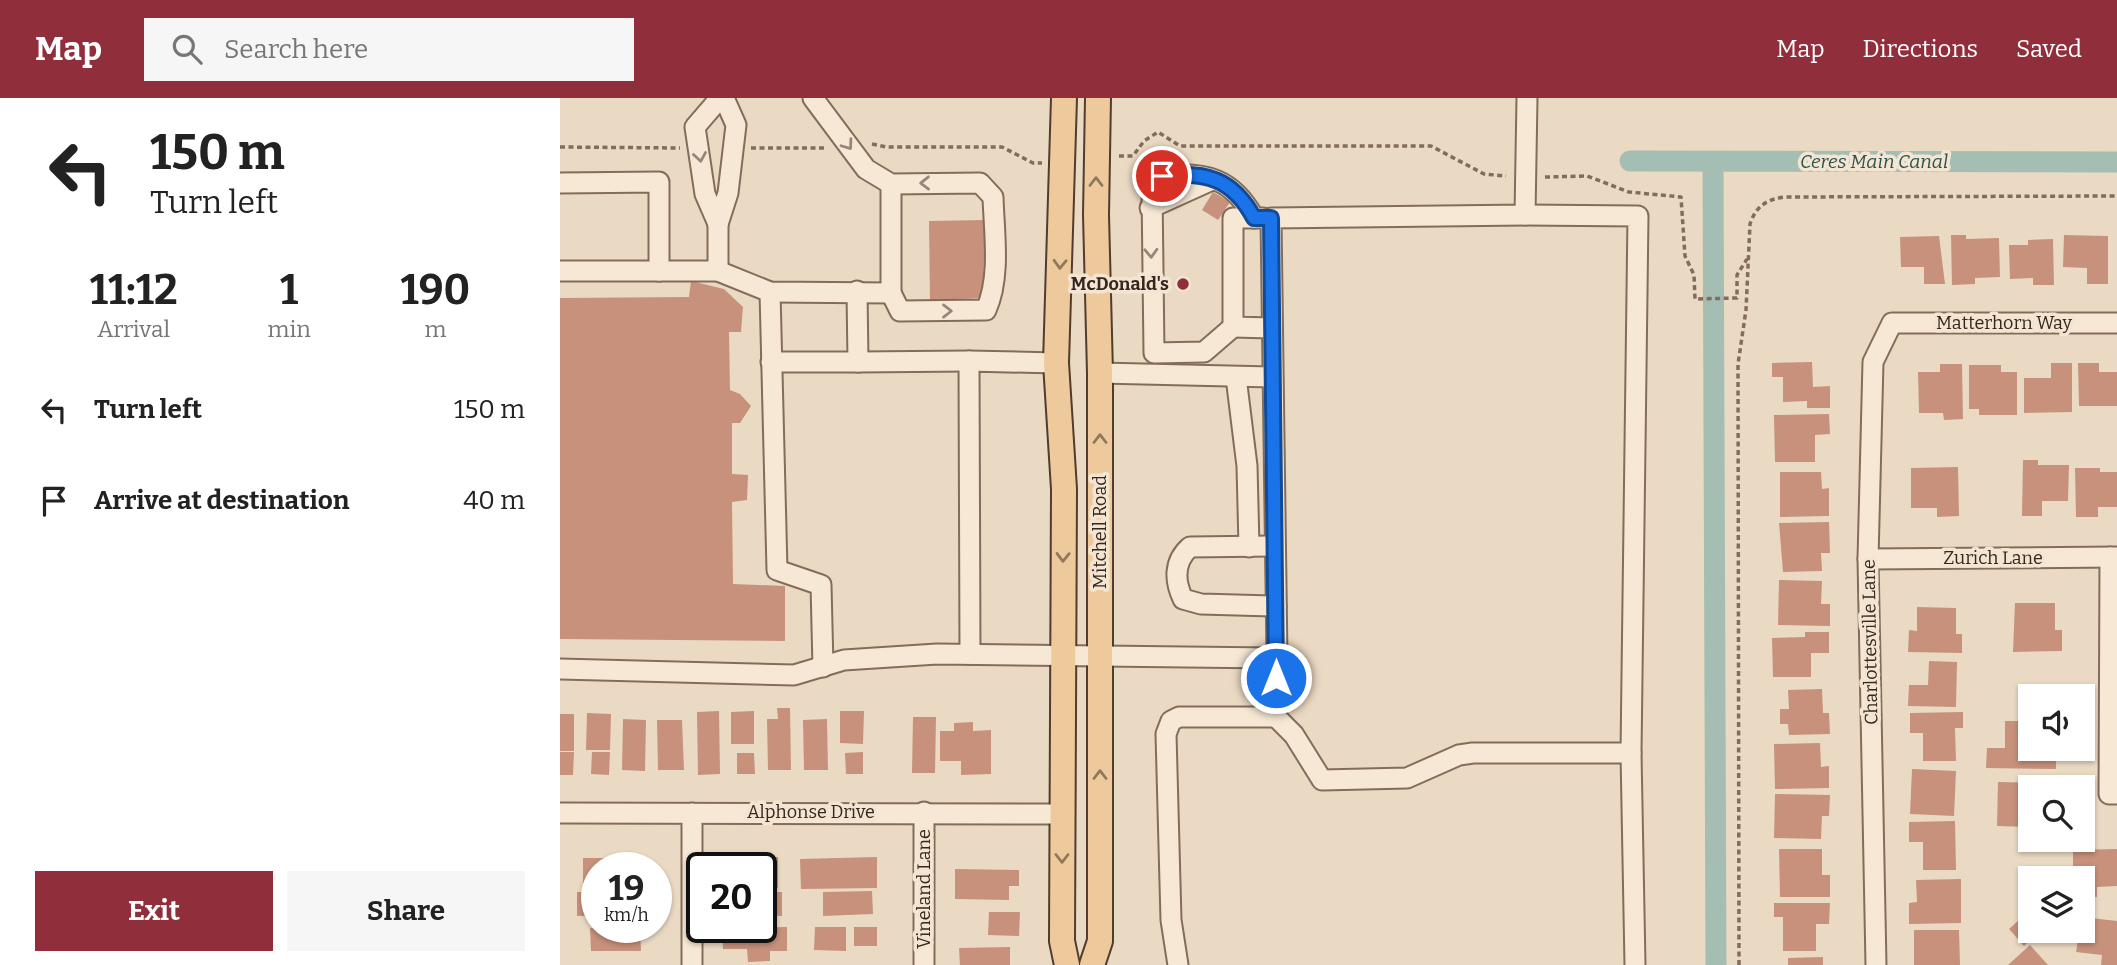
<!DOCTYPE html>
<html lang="en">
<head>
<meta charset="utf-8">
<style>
	body { margin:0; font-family:Bitter,serif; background:#f6f6f6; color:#222; height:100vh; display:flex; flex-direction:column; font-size:26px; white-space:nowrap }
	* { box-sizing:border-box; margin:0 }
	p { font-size:23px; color:#767676 }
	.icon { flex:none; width:38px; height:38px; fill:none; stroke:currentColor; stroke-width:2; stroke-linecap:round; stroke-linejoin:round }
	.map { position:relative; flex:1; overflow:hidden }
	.panel { display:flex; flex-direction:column; background:#fff; width:560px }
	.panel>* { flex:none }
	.banner { background:#fff; color:#222; overflow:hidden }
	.controls { position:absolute; left:1458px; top:586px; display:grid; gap:14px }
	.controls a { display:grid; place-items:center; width:77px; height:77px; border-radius:0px; background:#fff; box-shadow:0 2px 5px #0004; font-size:35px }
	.speed { position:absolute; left:21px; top:754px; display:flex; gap:14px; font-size:35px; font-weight:700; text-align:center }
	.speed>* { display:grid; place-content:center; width:91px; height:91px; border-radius:50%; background:#fff; box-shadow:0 2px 5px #0004; line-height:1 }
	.speed small { font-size:18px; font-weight:400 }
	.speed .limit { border:4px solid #111; border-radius:10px; background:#fff; color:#111 }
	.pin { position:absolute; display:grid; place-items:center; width:60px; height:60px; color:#fff; margin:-30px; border:4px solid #fff; border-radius:50%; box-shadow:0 2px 7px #0007 }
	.me { position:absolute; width:77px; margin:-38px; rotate:0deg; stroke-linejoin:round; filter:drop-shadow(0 0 5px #0008) }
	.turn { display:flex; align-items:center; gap:24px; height:147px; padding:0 35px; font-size:32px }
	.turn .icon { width:91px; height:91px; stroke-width:2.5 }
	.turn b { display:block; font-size:49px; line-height:60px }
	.eta { display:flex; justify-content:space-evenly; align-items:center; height:119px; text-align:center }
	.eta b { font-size:42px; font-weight:700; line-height:49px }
	.cta { display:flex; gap:14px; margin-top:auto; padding:14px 35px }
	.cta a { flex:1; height:80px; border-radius:0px; background:#902e3b; color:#fff; font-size:28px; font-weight:700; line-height:80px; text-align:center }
	.cta a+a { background:#f6f6f6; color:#222 }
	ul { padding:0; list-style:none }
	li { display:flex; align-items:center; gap:21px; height:91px; padding:0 35px }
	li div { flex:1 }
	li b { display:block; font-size:26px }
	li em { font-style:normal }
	header { display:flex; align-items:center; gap:42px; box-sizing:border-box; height:98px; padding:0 35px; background:#902e3b; color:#fff }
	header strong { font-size:33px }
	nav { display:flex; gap:38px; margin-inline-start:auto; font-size:24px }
	.search { width:490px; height:63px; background:#f6f6f6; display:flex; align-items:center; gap:18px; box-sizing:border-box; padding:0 24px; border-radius:0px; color:#767676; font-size:26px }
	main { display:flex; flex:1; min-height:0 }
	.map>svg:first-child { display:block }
</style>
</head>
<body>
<header>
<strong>Map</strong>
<div class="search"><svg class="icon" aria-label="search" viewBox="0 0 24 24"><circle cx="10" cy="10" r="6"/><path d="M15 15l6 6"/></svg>Search here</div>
<nav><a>Map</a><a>Directions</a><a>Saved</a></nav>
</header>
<main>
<section class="panel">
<div class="banner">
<div class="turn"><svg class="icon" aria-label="left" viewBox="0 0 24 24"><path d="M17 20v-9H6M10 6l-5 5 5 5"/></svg><div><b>150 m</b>Turn left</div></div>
</div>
<div class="eta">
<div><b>11:12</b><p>Arrival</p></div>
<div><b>1</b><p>min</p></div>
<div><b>190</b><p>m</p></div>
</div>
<ul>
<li><svg class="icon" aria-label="left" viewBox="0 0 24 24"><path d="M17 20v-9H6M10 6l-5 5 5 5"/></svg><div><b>Turn left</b></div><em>150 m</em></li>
<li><svg class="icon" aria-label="arrive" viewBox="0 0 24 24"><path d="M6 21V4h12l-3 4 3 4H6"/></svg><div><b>Arrive at destination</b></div><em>40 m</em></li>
</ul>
<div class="cta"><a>Exit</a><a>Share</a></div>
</section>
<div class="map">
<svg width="1557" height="867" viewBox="0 0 1557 867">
	<rect width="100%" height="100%" fill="#ebdac3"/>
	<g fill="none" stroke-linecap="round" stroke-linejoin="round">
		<!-- canal -->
		<g stroke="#a5beb3" stroke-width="21">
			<path d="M1070,63L1557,64"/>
			<path d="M1153,64L1156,867"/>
		</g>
	</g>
	<!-- building -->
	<g fill="#c7917b">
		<path d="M653,94L670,104L658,122L642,112Z"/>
		<path d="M425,122L423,200L370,202L369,123Z"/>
		<path d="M1391,137H1406V141L1439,140L1440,179L1415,180V186L1392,187Z"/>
		<path d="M1504,137L1548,138V186H1527V170L1503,169Z"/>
		<path d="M1379,138L1385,186H1364V169H1341L1340,139Z"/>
		<path d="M1493,141L1494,187H1473V180L1450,181L1449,147H1468V142Z"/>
		<path d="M131,183L164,191L183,209L181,234H169L170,292L180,296L191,308L180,325H172V376L188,377L187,402L172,404L173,486L225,488V543L0,541V200L129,199Z"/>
		<path d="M1252,264L1253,289L1270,288V310H1247V303L1223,304V279H1212V265Z"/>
		<path d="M1491,265H1512V314L1464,315V280H1491Z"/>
		<path d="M1518,265H1539V274H1557V308H1519Z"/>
		<path d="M1380,266H1402L1403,321L1384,322L1383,315H1359L1358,274H1380Z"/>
		<path d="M1409,267H1441V274H1457V317H1419V311H1409Z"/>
		<path d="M1269,316L1270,336L1255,337V364H1215L1214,317Z"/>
		<path d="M1463,362H1478V367H1509L1508,403H1482V418H1462Z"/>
		<path d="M1398,369L1399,418L1377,419V410H1351V370Z"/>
		<path d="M1515,370H1540V374H1557V409H1538V419H1516Z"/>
		<path d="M1220,374H1261L1262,391L1269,390V418L1220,419Z"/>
		<path d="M1269,424L1270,455H1261L1262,473L1223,474L1219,425Z"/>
		<path d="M1219,482L1262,483L1261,506H1270V528L1218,527Z"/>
		<path d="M1455,505H1495V532H1502V553L1453,554Z"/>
		<path d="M1357,509L1396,510V536H1402V555L1348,554L1349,532L1357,533Z"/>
		<path d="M1245,534H1269V555H1251V579H1213L1212,540L1245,539Z"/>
		<path d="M1369,563L1397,564L1396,609L1348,608L1349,587H1368Z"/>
		<path d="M1262,591L1263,615H1269L1270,636L1229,637L1228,626H1220V611H1229L1228,592Z"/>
		<path d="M217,610H230L231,672H208L207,621H218Z"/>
		<path d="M159,613L160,676L138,677L137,614Z"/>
		<path d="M194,613V646H171V614Z"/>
		<path d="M280,613H304L303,646L280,645Z"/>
		<path d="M1403,614V630H1395L1396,663H1363V635H1350V615Z"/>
		<path d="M27,615L51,616L50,652H26Z"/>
		<rect x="0" y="616" width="14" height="37"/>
		<path d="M353,619H376L375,675H352Z"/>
		<path d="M63,621L86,622L85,673L62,672Z"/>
		<path d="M267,621L268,672H244L243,622Z"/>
		<path d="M97,622H122L124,672H98Z"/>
		<path d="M1445,623H1470V651H1496V671L1426,670L1427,650H1445Z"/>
		<path d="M413,624V633L431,632V676L401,677V663H380V633H394V625Z"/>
		<path d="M1260,645L1261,669L1269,668V690L1215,691L1214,646Z"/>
		<path d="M0,654H14L13,677H0Z"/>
		<path d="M32,654H50L49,677L31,676Z"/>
		<path d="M303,654V676H286L285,655Z"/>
		<path d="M177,655H194L195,676H177Z"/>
		<path d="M1352,671L1396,673L1394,718L1350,716Z"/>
		<path d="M1438,684L1491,685V690H1470V729L1437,728Z"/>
		<path d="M1215,696L1270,697L1269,718H1262L1261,741L1214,740Z"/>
		<path d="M1395,723L1396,772H1363V744H1349V724Z"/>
		<path d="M1219,751H1262V777H1270V799H1220Z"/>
		<path d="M1557,751V788L1537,789V799H1522V780H1513V752Z"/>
		<path d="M163,759H218V790L201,791V770H163Z"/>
		<path d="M317,759V790L241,791L240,761Z"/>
		<path d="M23,760H85V770H37V790H23Z"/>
		<path d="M395,771L459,772V788H449V802L395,801Z"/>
		<path d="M1401,781V825L1349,826V805L1357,804L1356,782Z"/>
		<path d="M312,793L313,816L263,818V794Z"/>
		<rect x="17" y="794" width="20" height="24"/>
		<path d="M201,794H222V818L201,817Z"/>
		<path d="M1214,805H1270L1269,826H1256V853H1223V819H1214Z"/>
		<path d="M429,814H460L459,838L428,837Z"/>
		<path d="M1468,814L1470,833H1479L1464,848L1449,831Z"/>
		<path d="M1522,819L1557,823V867H1541L1542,857L1516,854Z"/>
		<path d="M227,829V853H210V863L188,864L187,851H163L162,830Z"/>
		<path d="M255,829H286V853L254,852Z"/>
		<rect x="294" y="829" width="23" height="19"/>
		<path d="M30,830H80L81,853H31Z"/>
		<path d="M1354,832H1399L1400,867H1354Z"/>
		<path d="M1470,847L1488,867H1448Z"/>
		<path d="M450,849V867H400L399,850Z"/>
		<path d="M1263,859V867H1228V860Z"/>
	</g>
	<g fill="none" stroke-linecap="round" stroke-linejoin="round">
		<!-- minor casing -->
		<g stroke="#846c5b" stroke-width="23">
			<g id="minor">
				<path d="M160,0L135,29L145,96L158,126L168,95L176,27L164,0"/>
				<path d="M253,0L306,71L331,86L420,85L433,99C434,134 441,179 426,212L340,213L331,195"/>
				<path d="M0,85L99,84V173"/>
				<path d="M590,110L652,82"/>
				<path d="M965,117L1078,118L1071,655L1075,867"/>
				<path d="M703,120H673V229L712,230"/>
				<path d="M158,126V173"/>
				<path d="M0,173H158L210,194L331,195V86"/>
				<path d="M297,193L298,264L409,263"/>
				<path d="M210,194L217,472L261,487L263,569"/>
				<path d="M673,229L644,254L594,255L592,92L602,78C646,73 673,81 694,120"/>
				<path d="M211,264H298"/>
				<path d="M540,275L712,279"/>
				<path d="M676,279L687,368L689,449"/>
				<path d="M715,448L630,449C614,463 614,482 623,501L641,506L716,508"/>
				<path d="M1550,459L1549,696H1557"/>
				<path d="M1308,461L1557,459"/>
				<path d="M410,556L409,263L496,265"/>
				<path d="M717,560L716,619L734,637L762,682L847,680L899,657L913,655H1071"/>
				<path d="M0,571L234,577L284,562L377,556L717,560L711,120L965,117L967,0"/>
				<path d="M364,714V867"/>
				<path d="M0,715L502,716"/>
				<path d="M132,715V867"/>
				<path d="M618,867L611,822L606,636L611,623L619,619H716"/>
				<path d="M1316,867L1308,461L1313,264L1332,225H1557"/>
			</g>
		</g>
		<!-- major casing -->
		<g stroke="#523b2f" stroke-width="28">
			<g id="major">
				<path d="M504,0L496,265L504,391L502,843L507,867"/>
				<path d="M532,867L540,843V275L536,117L538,0"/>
			</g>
		</g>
		<!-- path -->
		<g stroke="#846c5b" stroke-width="3.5" stroke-dasharray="5 3.5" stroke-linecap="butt">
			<path d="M312,46L326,49H442L473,65H482"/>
			<path d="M0,49L120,50"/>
			<path d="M191,50H267"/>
			<path d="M559,58H573L584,43L598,34L620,48H871L924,76L946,78"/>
			<path d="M985,79L1027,78L1069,94L1121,99L1125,158L1134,177L1135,201L1177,200V177L1187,161"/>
			<path d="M1179,867L1178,266L1186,212L1190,126C1196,108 1207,101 1225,99L1557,98"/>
		</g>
		<!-- minor -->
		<use href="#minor" stroke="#f7e8d5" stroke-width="19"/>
		<!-- major -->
		<use href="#major" stroke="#edc99c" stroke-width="24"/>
	</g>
	<!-- one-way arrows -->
	<defs><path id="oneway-chevron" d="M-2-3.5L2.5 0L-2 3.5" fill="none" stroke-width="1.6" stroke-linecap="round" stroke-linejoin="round" transform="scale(1.75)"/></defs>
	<g stroke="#96877a">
		<use href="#oneway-chevron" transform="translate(288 47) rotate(54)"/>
		<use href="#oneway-chevron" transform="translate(140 59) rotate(81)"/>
		<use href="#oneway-chevron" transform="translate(365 85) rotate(179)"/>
		<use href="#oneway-chevron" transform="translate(591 155) rotate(88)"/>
		<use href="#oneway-chevron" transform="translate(387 213)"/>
	</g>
	<g stroke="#91785d">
		<use href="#oneway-chevron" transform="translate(536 84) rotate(-90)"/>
		<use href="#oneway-chevron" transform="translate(500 166) rotate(92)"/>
		<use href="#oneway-chevron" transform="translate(540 341) rotate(-90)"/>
		<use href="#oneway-chevron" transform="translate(503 459) rotate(91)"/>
		<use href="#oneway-chevron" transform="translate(540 677) rotate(-90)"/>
		<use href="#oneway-chevron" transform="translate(502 760) rotate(90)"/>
	</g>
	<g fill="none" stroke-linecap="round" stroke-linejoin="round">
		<!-- route casing -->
		<g stroke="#114b97" stroke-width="18">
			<path id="route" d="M602,78C646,73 673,81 694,120H711L716,580"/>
		</g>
		<!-- route -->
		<use href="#route" stroke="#1a73e8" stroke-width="12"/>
	</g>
	<!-- markers -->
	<circle fill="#902e3b" stroke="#f3e5d2" stroke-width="2.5" cx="623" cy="186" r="7"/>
	<g text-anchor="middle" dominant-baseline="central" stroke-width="7" stroke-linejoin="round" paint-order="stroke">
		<!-- poi labels -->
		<g font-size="18" font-weight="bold" fill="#35261e" stroke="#f3e5d2" text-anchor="end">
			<text x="609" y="186">McDonald's</text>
		</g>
		<!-- street labels -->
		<g font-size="18" fill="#35261e" stroke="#f3e5d2">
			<text x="1444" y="225">Matterhorn Way</text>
			<text transform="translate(540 434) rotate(-90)">Mitchell Road</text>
			<text x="1433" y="460">Zurich Lane</text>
			<text transform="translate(1310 544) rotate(-91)">Charlottesville Lane</text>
			<text x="251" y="714">Alphonse Drive</text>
			<text transform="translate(364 791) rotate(-90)">Vineland Lane</text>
		</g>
		<!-- water labels -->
		<g font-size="19" font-style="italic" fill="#2e544d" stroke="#f3e5d2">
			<text x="1314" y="63">Ceres Main Canal</text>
		</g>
	</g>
</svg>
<div class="controls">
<a><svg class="icon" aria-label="sound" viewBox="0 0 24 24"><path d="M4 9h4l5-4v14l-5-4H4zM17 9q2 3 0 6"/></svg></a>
<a><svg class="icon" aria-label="search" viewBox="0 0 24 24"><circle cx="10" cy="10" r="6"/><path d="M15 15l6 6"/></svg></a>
<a><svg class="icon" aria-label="layers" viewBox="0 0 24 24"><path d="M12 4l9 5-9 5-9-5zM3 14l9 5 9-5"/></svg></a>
</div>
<div class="speed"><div>19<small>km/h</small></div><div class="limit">20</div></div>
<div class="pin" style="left:602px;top:78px;background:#d93025"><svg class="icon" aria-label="arrive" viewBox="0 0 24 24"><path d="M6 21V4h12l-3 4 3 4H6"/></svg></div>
<svg class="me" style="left:716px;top:580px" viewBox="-20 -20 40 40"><circle r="17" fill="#1a73e8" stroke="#fff" stroke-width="3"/><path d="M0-11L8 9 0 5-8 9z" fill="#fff"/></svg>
</div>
</main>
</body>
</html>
